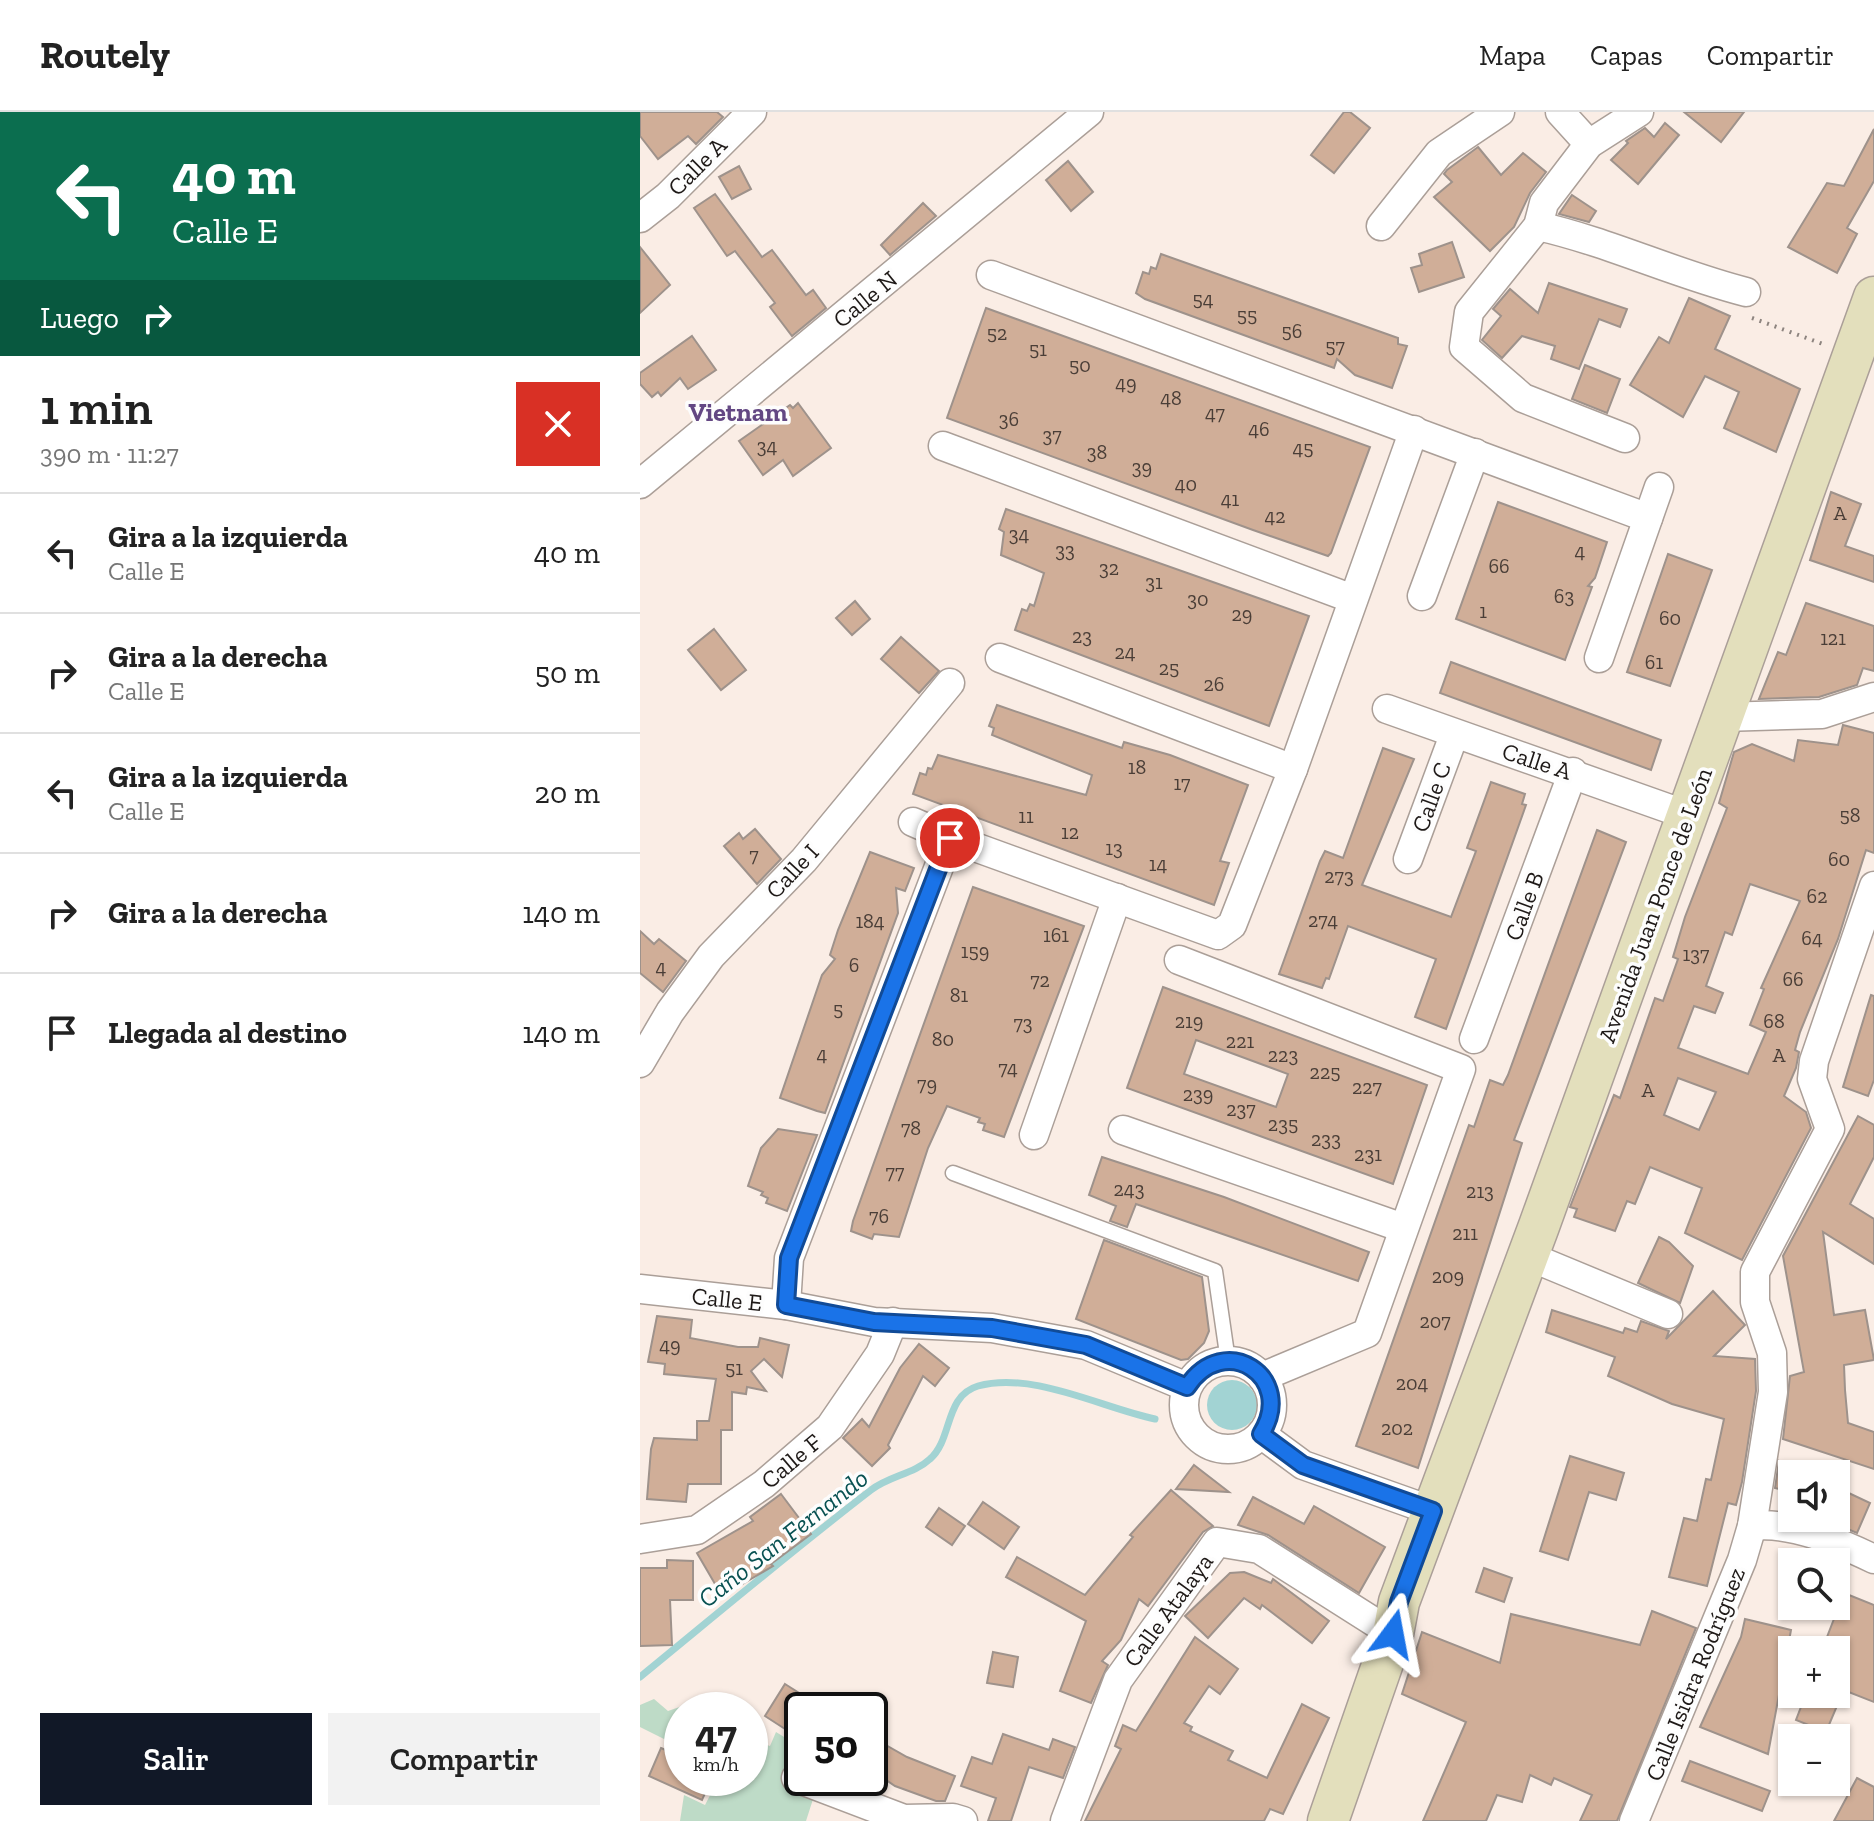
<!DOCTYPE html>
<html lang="es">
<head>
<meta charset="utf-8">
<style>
	body { margin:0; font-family:"Zilla Slab",serif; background:#f2f2f2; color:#222; height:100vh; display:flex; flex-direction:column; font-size:30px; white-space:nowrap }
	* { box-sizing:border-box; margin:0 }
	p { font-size:26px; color:#767676 }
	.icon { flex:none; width:44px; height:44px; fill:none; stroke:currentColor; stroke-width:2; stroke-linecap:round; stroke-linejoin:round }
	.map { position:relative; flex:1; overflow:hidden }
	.drawer { display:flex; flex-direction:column; background:#fff; width:640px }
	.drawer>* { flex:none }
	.hud { background:#0b6e4f; color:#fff; overflow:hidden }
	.buttons { position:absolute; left:1138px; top:1348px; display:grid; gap:16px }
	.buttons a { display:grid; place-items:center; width:72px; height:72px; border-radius:0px; background:#fff; box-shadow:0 2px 6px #0004; font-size:40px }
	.speed { position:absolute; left:24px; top:1580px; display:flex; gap:16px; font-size:40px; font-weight:700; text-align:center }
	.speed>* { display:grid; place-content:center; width:104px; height:104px; border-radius:50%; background:#fff; box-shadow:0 2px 6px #0004; line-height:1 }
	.speed small { font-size:20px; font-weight:400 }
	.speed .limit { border:4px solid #111; border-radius:12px; background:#fff; color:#111 }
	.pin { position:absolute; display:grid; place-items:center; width:68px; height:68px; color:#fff; margin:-34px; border:4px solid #fff; border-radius:50%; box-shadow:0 2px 8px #0007 }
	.me { position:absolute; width:88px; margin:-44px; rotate:13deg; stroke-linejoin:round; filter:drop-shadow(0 0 6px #0008) }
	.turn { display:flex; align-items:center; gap:28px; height:168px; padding:0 40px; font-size:36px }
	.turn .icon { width:104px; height:104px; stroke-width:2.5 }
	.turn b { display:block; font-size:56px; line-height:68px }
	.then { display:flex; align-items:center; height:76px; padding:0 40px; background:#0003; gap:16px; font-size:30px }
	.round { display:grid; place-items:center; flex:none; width:84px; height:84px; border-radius:0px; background:#f2f2f2 }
	.head { display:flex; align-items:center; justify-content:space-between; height:136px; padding:0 40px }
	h1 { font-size:48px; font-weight:600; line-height:60px }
	.primary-button { display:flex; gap:16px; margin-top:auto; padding:16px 40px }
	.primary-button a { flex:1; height:92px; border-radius:0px; background:#111827; color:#fff; font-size:32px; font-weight:600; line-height:92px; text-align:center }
	.primary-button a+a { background:#f2f2f2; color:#222 }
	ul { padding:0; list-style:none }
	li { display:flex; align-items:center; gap:24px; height:120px; padding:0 40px; border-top:2px solid #e0e0e0 }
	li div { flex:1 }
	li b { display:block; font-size:30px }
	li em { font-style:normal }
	header { display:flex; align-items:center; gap:48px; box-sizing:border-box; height:112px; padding:0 40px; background:#fff; border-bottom:2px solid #e0e0e0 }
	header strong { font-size:38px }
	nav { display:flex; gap:44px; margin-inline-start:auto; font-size:28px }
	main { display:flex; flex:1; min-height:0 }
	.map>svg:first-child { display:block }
</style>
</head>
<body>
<header>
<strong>Routely</strong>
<nav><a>Mapa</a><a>Capas</a><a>Compartir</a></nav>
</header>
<main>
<section class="drawer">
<div class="hud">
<div class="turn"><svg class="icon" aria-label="left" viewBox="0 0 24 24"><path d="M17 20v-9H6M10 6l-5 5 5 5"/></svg><div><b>40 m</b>Calle E</div></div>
<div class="then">Luego<svg class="icon" aria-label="right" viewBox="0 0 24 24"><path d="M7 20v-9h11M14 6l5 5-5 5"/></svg></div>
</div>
<div class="head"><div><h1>1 min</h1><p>390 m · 11:27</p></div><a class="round" style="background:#d93025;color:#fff"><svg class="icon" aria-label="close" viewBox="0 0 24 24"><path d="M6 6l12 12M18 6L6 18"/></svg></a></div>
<ul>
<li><svg class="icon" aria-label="left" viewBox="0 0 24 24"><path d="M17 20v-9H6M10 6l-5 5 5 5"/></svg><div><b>Gira a la izquierda</b><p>Calle E</p></div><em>40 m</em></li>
<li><svg class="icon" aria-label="right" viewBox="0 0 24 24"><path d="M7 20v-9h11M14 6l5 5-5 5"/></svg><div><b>Gira a la derecha</b><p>Calle E</p></div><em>50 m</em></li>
<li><svg class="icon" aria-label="left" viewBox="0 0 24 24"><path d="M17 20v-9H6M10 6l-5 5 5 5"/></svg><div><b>Gira a la izquierda</b><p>Calle E</p></div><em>20 m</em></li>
<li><svg class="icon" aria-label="right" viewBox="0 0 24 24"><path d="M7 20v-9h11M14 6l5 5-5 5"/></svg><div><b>Gira a la derecha</b></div><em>140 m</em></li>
<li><svg class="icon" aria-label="arrive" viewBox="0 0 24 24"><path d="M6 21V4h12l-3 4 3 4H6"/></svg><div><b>Llegada al destino</b></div><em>140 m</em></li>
</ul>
<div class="primary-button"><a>Salir</a><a>Compartir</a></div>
</section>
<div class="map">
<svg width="1234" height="1709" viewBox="0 0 1234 1709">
	<rect width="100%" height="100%" fill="#faede5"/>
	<!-- green -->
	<g fill="#bedbc7">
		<path d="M14,1587L28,1599L51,1591L63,1598H42V1636L0,1615V1593Z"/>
		<path d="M136,1620L162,1636V1649L149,1670L175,1681L166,1709H40L44,1683L65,1693L79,1666H110V1628L130,1634Z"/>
	</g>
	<!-- water -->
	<circle fill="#a2d3d3" cx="592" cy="1293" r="25"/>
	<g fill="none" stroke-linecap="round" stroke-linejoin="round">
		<!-- stream -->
		<path stroke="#a2d3d3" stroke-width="7" d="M0,1565C77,1502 153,1438 231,1378C249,1364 274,1362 290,1347C313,1327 304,1284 338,1274C393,1259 462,1296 515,1307"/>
	</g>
	<!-- building -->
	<g fill="#d0ae98" stroke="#9e928b" stroke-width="2" fill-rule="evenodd">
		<path d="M0,0H77L83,5L56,32L48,24L18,47L0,24Z"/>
		<path d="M704,0H710L730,16L694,61L671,43Z"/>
		<path d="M1044,0H1104L1081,30Z"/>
		<path d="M1025,11L1039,23L998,72L971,48L988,31L986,29L1005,16L1014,25Z"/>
		<path d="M1234,17V69L1207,116L1217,122L1197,161L1148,135L1187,71L1204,74Z"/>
		<path d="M838,35L861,63L883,41L906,60L890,81L874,115L850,139L794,85L812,70L804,62L807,58Z"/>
		<path d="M428,49L453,80L431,99L406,68Z"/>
		<path d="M99,54L111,77L92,87L79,65Z"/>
		<path d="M75,82L122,145L132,138L166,183L173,178L186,196L152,224L130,195L135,191L95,139L87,144L54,96Z"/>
		<path d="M932,83L956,99L949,110L919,102Z"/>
		<path d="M283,91L296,104L250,143L241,133Z"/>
		<path d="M812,130L824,165L779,180L771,156L782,153L779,142Z"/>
		<path d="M0,135L30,173L0,201Z"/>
		<path d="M521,142L758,226V232L767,234L752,276L715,263L697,247L694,256L505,187L496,181L503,160L509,162L511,155L516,157Z"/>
		<path d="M909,171L987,197L980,215L959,207L939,257L911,247L915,234L882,224L862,246L842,228L861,204L853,197L870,177L898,201Z"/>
		<path d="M1049,186L1090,204L1075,237L1160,277L1136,340L1084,316L1099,280L1065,264L1043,305L990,273L1019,225L1029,231Z"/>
		<path d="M346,196L730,335L691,441L688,444L613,418L307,306Z"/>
		<path d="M52,224L76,258L48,277L40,266L21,284L18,280L12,285L0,272V261Z"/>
		<path d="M945,253L980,267L967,301L932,287Z"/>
		<path d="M158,291L191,336L153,364L143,348L123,363L99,329L150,293L153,296Z"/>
		<path d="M1191,380L1221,392L1205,434L1234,444V470L1170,448Z"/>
		<path d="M858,390L967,430L955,466L948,474L952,475L925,548L816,507Z"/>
		<path d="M366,397L669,504L629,614L375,518L382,497L387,499L390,492L394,494L404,461L361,443L364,420L359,417Z"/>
		<path d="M1028,442L1072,458L1030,574L987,560Z"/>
		<path d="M215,489L230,507L212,523L196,506Z"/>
		<path d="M1166,491L1234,514V559L1223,556L1217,573L1179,585L1119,587L1138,540L1146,543Z"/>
		<path d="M74,517L106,558L81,578L48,538Z"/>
		<path d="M261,525L299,559L279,581L241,547Z"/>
		<path d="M811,550L1021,628L1011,658L800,581Z"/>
		<path d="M357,593L482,636L484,630L530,643L608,673L580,749L589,751L574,793L273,682L280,661L286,663L288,656L292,657L298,643L446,683L452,663L352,623L354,616L349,614Z"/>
		<path d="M1203,613L1234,621V741L1226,738L1198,827L1160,920L1155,938L1159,940L1156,956L1144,984L1166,1000L1171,1016L1102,1148L1045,1121L1062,1076L1010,1055L995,1092L987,1089L975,1119L934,1105L937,1097L930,1095L974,983L980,986L1015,886L1023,889L1038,847L1033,845L1045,805L1087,696L1079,691L1094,640L1112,632L1154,649L1158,628L1198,633ZM1110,772L1160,789L1121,876L1124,877L1110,913L1126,920L1108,962L1038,936L1054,894L1075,901L1083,881L1066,874L1085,820L1092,823ZM1038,966L1076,980L1059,1018L1024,1003Z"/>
		<path d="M743,636L774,647L722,773L811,805L836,739L827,736L851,670L885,682L882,692L886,693L806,917L775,905L796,847L708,814L689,867L686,866L682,876L639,862L680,749L685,739L703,746Z"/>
		<path d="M115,717L141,747L117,772L84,734L99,721L103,727Z"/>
		<path d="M957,718L986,730L874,1028L882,1031L778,1356L716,1334L829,1013L834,1015L850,968L863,973L868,963Z"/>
		<path d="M230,740L274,756L265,779L256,776L258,801L185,1001L177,999L140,986L182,863L195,847L190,843L198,818Z"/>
		<path d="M333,775L444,814L364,1025L343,1018L345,1012L338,1010L340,1006L307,994L288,1036L259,1125L234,1122L232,1127L211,1119L213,1109Z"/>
		<path d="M0,819L14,832L19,827L46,849L23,880L0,861Z"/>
		<path d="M523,875L787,973L753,1072L487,976ZM556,928L648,962L636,995L544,962Z"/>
		<path d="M1231,883L1234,884V968L1228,984L1203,975Z"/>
		<path d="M1218,1004L1234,1013V1045L1210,1092L1234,1107V1152L1183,1120L1194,1203L1225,1198L1234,1248L1204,1253L1205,1278L1208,1311L1234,1320V1357L1143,1327L1150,1264L1164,1260L1143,1144Z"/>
		<path d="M138,1017L177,1023L147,1099L126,1091L128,1086L121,1083L123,1080L108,1074L121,1036Z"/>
		<path d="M462,1045L584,1085L729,1140L718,1169L496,1092L487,1115L470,1109L476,1094L449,1083Z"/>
		<path d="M1019,1125L1029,1130L1053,1154L1040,1191L998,1171Z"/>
		<path d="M464,1128L562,1165L569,1219L564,1231L548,1247L541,1248L436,1207Z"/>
		<path d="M1073,1179L1105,1213L1074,1244L1115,1247L1116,1279L1102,1370L1096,1393L1088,1391L1067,1474L1029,1465L1044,1406L1057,1409L1066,1367L1071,1368L1084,1307L1032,1292L968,1264L975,1245L906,1220L912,1198L983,1221L985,1216L997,1220L1001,1209L1029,1219L1026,1227Z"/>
		<path d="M17,1204L52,1208L50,1226L98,1235H118L120,1226L149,1233L142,1265L124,1247L111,1259L126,1279L107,1275L106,1282L92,1280V1318H81V1372H48L46,1390L7,1387L11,1337L14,1326L57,1328V1309H69L76,1267L24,1262L25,1252L8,1250Z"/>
		<path d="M279,1232L309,1256L295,1274L283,1264L248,1333L250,1336L232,1354L203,1326L222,1307L229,1315L260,1256Z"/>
		<path d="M930,1344L984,1361L976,1388L949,1380L928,1448L900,1439Z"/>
		<path d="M1139,1349L1152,1355V1380L1135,1376Z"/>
		<path d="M554,1353L589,1380L536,1377Z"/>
		<path d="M1196,1375L1230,1391L1217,1421L1196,1412Z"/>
		<path d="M531,1378L573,1414L563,1420L508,1494L499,1487L481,1528L462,1549L468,1553L451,1591L420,1579L446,1509L366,1465L377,1445L445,1483L493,1425L490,1423Z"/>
		<path d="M141,1382L171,1422L131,1452L133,1454L82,1484L57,1441L113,1409L110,1405Z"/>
		<path d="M613,1385L664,1412L674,1394L745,1435L719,1481L628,1423L598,1413Z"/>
		<path d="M343,1390L379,1415L364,1437L328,1412Z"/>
		<path d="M299,1396L325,1414L312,1433L286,1415Z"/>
		<path d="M27,1448L53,1449V1488H30L32,1533L0,1534V1456H27Z"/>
		<path d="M844,1456L872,1466L864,1490L836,1480Z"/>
		<path d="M604,1460L631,1471L633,1467L689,1509L672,1531L622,1493L620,1497L604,1486L568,1526L545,1504L590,1461Z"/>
		<path d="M1204,1481L1234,1493V1590L1196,1575V1538H1182Z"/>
		<path d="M1012,1499L1056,1516L977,1709H940L952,1683L914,1666L911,1673L890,1663L882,1690L857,1683L846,1709H783L826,1610L762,1582L782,1520L860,1551L871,1502L1000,1533Z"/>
		<path d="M1105,1507L1151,1518L1128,1642L1060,1615L1101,1525Z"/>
		<path d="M555,1525L598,1557L580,1582L569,1574L544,1611L552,1615L550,1619L593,1639L588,1648L627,1666L662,1592L689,1606L643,1702L630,1697L624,1709H445L481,1637L475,1634L483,1613L496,1619Z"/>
		<path d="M353,1540L378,1545L373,1575L347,1571Z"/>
		<path d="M145,1572L186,1598H162V1628L125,1604Z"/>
		<path d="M1166,1582H1202L1186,1620L1156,1608Z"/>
		<path d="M363,1622L409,1638L413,1627L435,1635L423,1666L389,1655L371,1709H348L356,1686L321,1674L332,1645L352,1652Z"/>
		<path d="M230,1624L267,1645L315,1664L305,1689H296L255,1674L230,1657Z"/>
		<path d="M21,1636L42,1645V1666H72L62,1688L9,1664Z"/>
		<path d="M1050,1649L1130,1679L1122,1699L1042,1669Z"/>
		<path d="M1217,1666L1234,1675V1709H1194Z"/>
	</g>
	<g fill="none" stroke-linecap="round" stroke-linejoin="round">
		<!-- service casing -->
		<g stroke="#ab9f98" stroke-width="17">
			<path id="service" d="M313,1061L575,1159L588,1249"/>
		</g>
		<!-- minor casing -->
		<g stroke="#ab9f98" stroke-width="31">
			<g id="minor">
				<path d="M920,0L949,32"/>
				<path d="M0,106L28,84L112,0"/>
				<path d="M741,114L799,41L860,0"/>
				<path d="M898,114C969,130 1035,162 1106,180"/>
				<path d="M351,163L1008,406"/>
				<path d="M985,326L883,286L824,235L829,200L898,114L904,91L949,32L999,0"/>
				<path d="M303,334L713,487"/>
				<path d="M0,372L449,0"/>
				<path d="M782,484L835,341"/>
				<path d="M360,546L653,657"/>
				<path d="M959,546L1019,375"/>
				<path d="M747,597L1047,703"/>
				<path d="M1082,605L1182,602L1234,585"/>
				<path d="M273,710L310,726"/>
				<path d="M768,747L814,623"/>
				<path d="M539,848L821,957L727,1221L622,1265"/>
				<path d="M834,927L933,660"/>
				<path d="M0,951L30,900L71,844L164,748L310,571"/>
				<path d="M483,1018L763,1116"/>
				<path d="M394,1023L477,786"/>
				<path d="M888,1144L1028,1202"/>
				<path d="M0,1177L146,1193L234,1210L352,1216L446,1233L547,1275"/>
				<path d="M146,1193L149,1146L310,726L578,823L592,813L653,657L774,318"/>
				<circle cx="588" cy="1293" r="44"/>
				<path d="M621,1322L663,1353L793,1399"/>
				<path d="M1112,1414C1152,1409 1198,1430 1234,1447"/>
				<path d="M0,1427L57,1418L124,1372L190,1315L240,1242L253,1210"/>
				<path d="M156,1666L264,1707L313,1706L323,1709"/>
				<path d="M425,1709L478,1568L577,1430L619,1437L753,1522"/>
				<path d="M994,1709L1102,1448L1112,1414L1133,1280L1132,1241L1115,1190V1160L1190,1017L1172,967L1174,949L1234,774"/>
			</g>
		</g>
		<!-- secondary casing -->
		<g stroke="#ab9f98" stroke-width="43">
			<path id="secondary" d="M688,1709L753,1522L759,1490L899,1114L1234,185"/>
		</g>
		<!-- path -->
		<path stroke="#8d847f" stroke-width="4" stroke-dasharray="2 6" stroke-linecap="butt" d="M1112,206L1183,232"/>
		<!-- service -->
		<use href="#service" stroke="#fff" stroke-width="14"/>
		<!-- minor -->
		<use href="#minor" stroke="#fff" stroke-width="28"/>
		<!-- secondary -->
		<use href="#secondary" stroke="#e3dfbc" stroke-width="40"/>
	</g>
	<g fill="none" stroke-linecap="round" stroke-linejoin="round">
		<!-- route casing -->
		<g stroke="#114b97" stroke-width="20">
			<path id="route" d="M310,726L149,1146L146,1193L234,1210L352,1216L446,1233L547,1275C584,1218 657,1265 621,1322L663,1353L793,1399L759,1490L753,1522"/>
		</g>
		<!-- route -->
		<use href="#route" stroke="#1a73e8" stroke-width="14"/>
	</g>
	<g text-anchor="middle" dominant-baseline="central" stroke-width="7" stroke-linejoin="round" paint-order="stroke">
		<!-- number labels -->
		<g font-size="20" fill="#4a3e37">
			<text x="563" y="187">54</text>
			<text x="607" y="203">55</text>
			<text x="652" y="219">56</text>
			<text x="357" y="221">52</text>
			<text x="695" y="234">57</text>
			<text x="398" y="237">51</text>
			<text x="440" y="253">50</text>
			<text x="486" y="271">49</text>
			<text x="531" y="286">48</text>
			<text x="575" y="301">47</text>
			<text x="369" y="307">36</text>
			<text x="619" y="317">46</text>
			<text x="412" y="323">37</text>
			<text x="127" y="334">34</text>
			<text x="663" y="336">45</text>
			<text x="457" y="340">38</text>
			<text x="502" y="355">39</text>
			<text x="546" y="372">40</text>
			<text x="590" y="387">41</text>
			<text x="1200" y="401">A</text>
			<text x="635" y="404">42</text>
			<text x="379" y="422">34</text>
			<text x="425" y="438">33</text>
			<text x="940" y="439">4</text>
			<text x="859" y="454">66</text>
			<text x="469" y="456">32</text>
			<text x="514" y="470">31</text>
			<text x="924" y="484">63</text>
			<text x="558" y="487">30</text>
			<text x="843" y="499">1</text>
			<text x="602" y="502">29</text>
			<text x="1030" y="506">60</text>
			<text x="442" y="524">23</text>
			<text x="1193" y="526">121</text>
			<text x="485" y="540">24</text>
			<text x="1014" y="550">61</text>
			<text x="529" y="556">25</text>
			<text x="574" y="572">26</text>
			<text x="497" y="655">18</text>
			<text x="542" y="671">17</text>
			<text x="1210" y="703">58</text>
			<text x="386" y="704">11</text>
			<text x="430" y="720">12</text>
			<text x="474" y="736">13</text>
			<text x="114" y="743">7</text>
			<text x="1199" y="747">60</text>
			<text x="518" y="752">14</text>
			<text x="699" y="764">273</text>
			<text x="1177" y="784">62</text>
			<text x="683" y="808">274</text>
			<text x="230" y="809">184</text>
			<text x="416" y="823">161</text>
			<text x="1172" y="826">64</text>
			<text x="335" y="839">159</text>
			<text x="1056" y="842">137</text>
			<text x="214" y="853">6</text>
			<text x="21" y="855">4</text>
			<text x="1153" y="867">66</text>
			<text x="400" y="868">72</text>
			<text x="319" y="883">81</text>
			<text x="198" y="897">5</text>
			<text x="549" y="909">219</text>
			<text x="1134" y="909">68</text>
			<text x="383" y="911">73</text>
			<text x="303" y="927">80</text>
			<text x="600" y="929">221</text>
			<text x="182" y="942">4</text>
			<text x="643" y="943">223</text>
			<text x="1139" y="943">A</text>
			<text x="368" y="956">74</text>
			<text x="685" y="960">225</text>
			<text x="287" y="972">79</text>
			<text x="727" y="975">227</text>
			<text x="1008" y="978">A</text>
			<text x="558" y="982">239</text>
			<text x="601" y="997">237</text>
			<text x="643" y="1012">235</text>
			<text x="271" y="1016">78</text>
			<text x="686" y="1027">233</text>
			<text x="728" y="1042">231</text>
			<text x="255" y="1060">77</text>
			<text x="489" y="1077">243</text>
			<text x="840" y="1079">213</text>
			<text x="239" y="1104">76</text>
			<text x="825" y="1121">211</text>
			<text x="808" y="1164">209</text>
			<text x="795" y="1209">207</text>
			<text x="30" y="1233">49</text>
			<text x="94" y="1256">51</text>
			<text x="772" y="1271">204</text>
			<text x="757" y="1316">202</text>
		</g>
		<!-- street labels -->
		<g font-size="24" fill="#1e1917" stroke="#fdfdfd">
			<text transform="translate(57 54) rotate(-45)">Calle A</text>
			<text transform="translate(225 187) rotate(-39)">Calle N</text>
			<text transform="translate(897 649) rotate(18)">Calle A</text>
			<text transform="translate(791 685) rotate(-70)">Calle C</text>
			<text transform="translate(152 759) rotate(-47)">Calle I</text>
			<text transform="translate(1015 793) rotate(-70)">Avenida Juan Ponce de León</text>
			<text transform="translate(884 794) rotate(-70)">Calle B</text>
			<text transform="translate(87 1187) rotate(6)">Calle E</text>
			<text transform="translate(151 1349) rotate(-40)">Calle F</text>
			<text transform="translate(528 1498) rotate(-54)">Calle Atalaya</text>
			<text transform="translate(1055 1562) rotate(-68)">Calle Isidra Rodríguez</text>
		</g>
		<!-- neighbourhood labels -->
		<g font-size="26" font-weight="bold" fill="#634783" stroke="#fdfdfd">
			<text x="98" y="300">Vietnam</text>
		</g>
		<!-- water labels -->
		<g font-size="26" font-style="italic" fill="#085152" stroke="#fdfdfd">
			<text transform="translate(143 1426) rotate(-38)">Caño San Fernando</text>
		</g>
	</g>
</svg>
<div class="buttons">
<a><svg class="icon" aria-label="sound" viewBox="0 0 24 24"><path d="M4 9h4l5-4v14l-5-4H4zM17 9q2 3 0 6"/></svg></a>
<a><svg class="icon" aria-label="search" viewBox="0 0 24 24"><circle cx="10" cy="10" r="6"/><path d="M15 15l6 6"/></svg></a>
<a>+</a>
<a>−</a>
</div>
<div class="speed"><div>47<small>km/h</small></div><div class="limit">50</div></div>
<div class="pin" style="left:310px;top:726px;background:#d93025"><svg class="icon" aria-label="arrive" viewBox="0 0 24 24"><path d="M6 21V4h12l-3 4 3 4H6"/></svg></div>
<svg class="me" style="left:753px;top:1522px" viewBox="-20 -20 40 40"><path d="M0-17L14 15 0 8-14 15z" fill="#1a73e8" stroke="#fff" stroke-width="4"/></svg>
</div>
</main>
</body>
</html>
